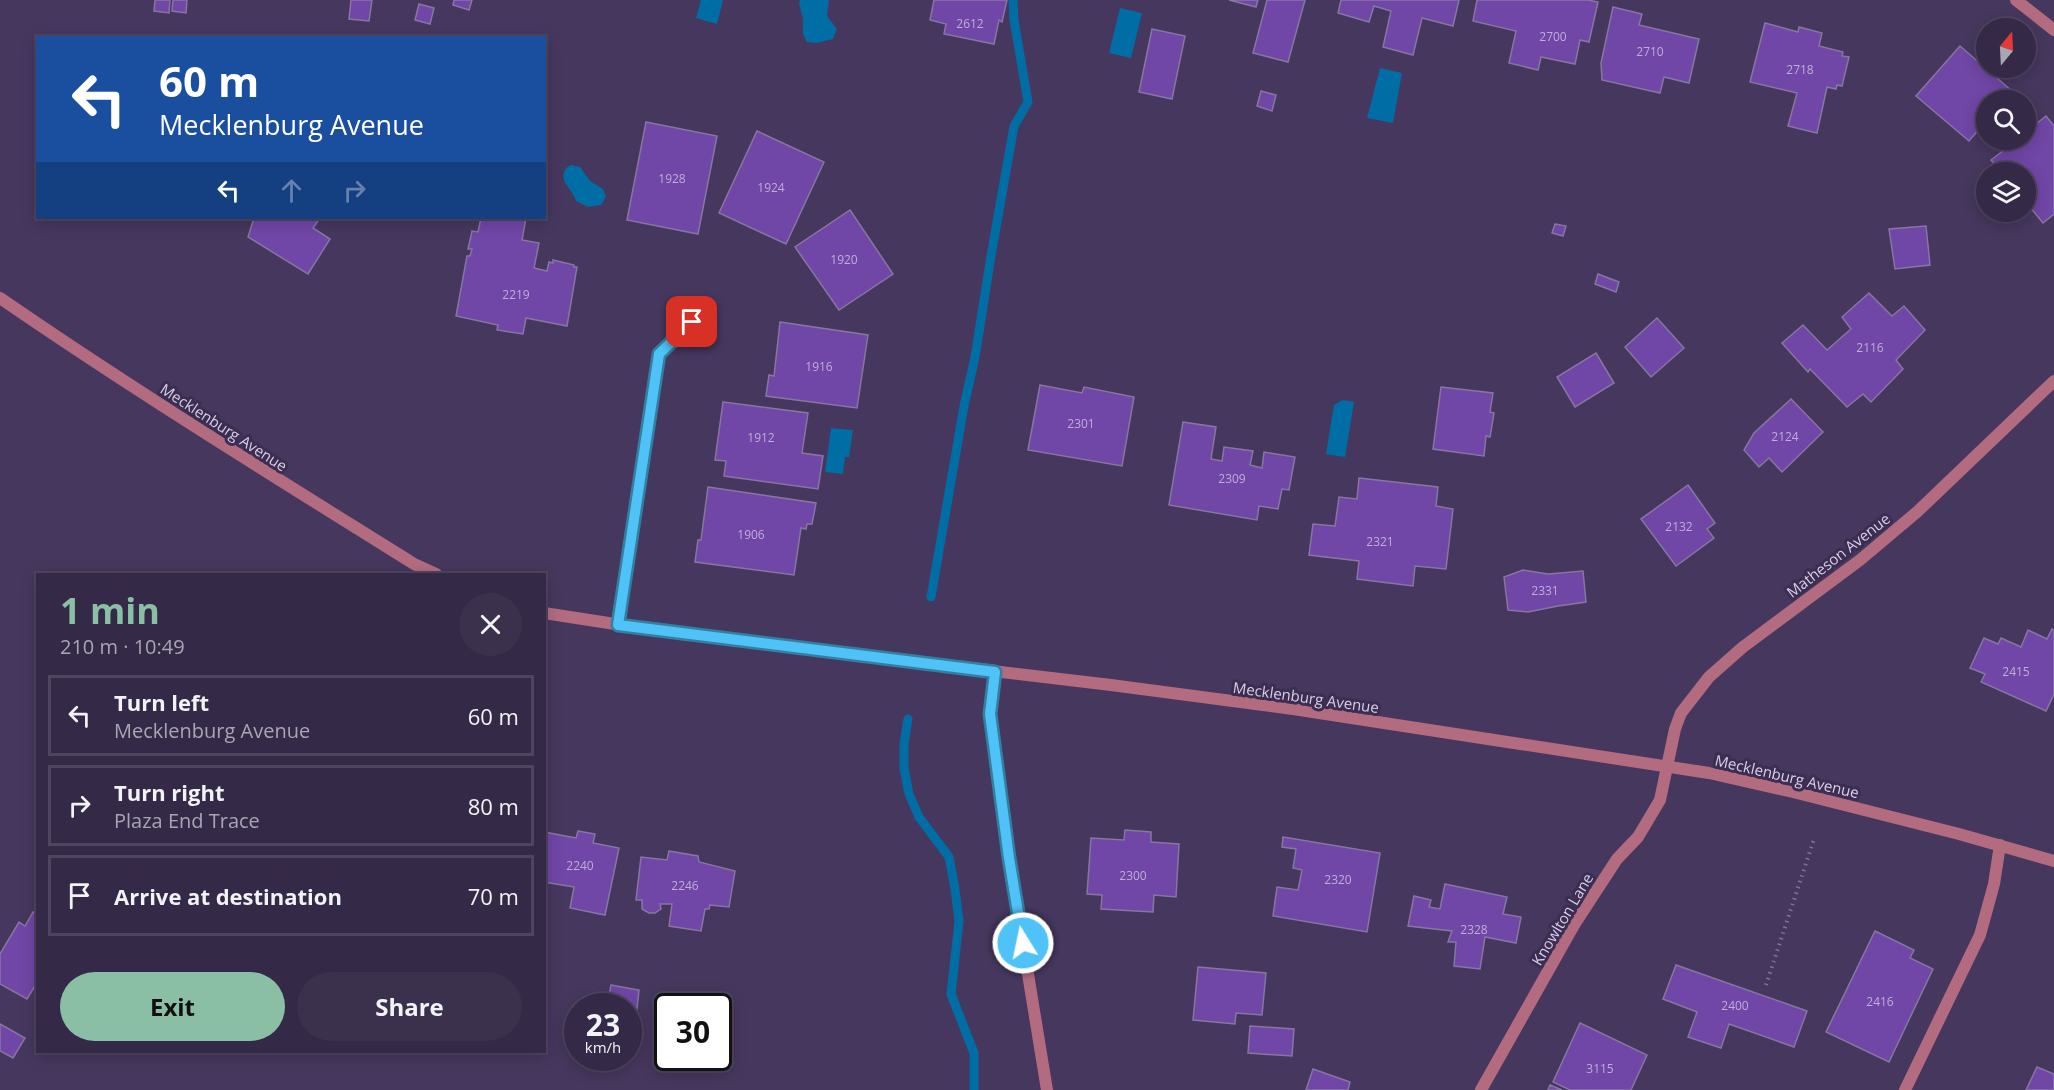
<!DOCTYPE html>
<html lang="en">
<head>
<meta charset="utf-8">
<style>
	body { margin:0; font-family:"Open Sans",sans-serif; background:#3c314d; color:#f1f3f6; height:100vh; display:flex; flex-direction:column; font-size:22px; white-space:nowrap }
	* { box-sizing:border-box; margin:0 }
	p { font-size:20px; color:#a9a6b3 }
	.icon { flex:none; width:33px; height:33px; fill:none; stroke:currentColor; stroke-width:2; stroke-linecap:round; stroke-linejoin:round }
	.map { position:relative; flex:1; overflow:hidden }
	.panel { position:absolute; left:36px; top:573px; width:510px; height:480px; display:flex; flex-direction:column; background:#342946; border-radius:0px; box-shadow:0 3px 15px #0003,0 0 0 2px #4e455f }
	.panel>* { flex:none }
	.banner { position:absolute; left:36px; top:36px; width:510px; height:183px; border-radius:0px; box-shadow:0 3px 15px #0003,0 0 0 2px #4e455f; background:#1a4fa0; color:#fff; overflow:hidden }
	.needle { width:39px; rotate:18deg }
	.tools { position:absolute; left:1976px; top:18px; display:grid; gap:12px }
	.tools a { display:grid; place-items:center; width:60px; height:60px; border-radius:50%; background:#342946; box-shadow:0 3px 15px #0003,0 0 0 2px #4e455f; font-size:30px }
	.speed { position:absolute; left:564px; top:993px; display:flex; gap:12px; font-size:30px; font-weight:700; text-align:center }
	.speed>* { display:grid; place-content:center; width:78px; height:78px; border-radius:50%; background:#342946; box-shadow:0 3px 15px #0003,0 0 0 2px #4e455f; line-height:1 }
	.speed small { font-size:15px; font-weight:400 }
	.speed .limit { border:3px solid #111; border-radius:9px; background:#fff; color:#111 }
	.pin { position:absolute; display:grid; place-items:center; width:51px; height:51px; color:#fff; margin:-26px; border-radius:12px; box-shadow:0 3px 9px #0006 }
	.me { position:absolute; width:66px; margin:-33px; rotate:350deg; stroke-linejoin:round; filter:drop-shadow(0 0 4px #0008) }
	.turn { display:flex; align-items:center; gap:21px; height:126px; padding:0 24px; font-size:27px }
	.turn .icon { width:78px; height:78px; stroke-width:2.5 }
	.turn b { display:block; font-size:42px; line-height:51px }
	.lanes { display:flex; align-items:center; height:57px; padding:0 24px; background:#0003; justify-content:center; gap:30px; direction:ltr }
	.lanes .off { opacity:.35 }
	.round { display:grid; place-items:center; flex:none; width:63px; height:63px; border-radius:32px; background:#3c314d }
	.head { display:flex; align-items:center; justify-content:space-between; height:102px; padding:0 24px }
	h1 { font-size:36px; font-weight:700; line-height:45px; color:#8abfa5 }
	.cta { display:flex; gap:12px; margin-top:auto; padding:12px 24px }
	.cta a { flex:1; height:69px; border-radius:36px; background:#8abfa5; color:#111; font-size:24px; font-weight:700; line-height:69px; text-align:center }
	.cta a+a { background:#3c314d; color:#f1f3f6 }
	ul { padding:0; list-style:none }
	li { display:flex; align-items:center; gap:18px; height:81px; margin:0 12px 9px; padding:0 12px; border:3px solid #4e455f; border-radius:0px }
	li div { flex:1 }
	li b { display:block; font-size:22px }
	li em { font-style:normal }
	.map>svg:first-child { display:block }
</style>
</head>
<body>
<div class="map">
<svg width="2054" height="1090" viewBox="0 0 2054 1090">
	<rect width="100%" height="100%" fill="#46375e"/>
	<!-- water -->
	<g fill="#006da5">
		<path d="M701,0H723L717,24L696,18Z"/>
		<path d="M800,0H829L827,16L837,29L833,39L816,43L807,42L803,34V19L799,3Z"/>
		<path d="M1120,8L1142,13L1131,58L1109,53Z"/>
		<path d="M1380,68L1402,73L1393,123L1367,118Z"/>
		<path d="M571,165L580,167L590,181L603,189L606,197L601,205L588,207L576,201C571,186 558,182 566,168Z"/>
		<path d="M1342,400L1354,402L1345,457L1326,454L1334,405Z"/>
		<path d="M831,428L853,430L849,457H845L843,474L825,472Z"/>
	</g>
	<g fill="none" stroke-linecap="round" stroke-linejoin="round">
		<!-- stream -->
		<g stroke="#006da5" stroke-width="9">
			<path d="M931,597L964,406L975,357L991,256L1014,126L1028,102L1014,20L1013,0"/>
			<path d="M908,719L904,744V768L909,794L919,817L949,857L955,889L959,921L951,994L974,1053V1090"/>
		</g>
	</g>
	<!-- building -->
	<g fill="#7046a6" stroke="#8676a2" stroke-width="1.5">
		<path d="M155,0H170L169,13L154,11Z"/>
		<path d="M173,0H187L186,13L172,11Z"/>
		<path d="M351,0H372L369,21L349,19Z"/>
		<path d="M454,0H472L469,10L453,5Z"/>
		<path d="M934,0H1007L1002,22L999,20L994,44L944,34L946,24L930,20Z"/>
		<path d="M1229,0H1258L1256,7Z"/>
		<path d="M1267,0H1305L1288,62L1253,53Z"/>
		<path d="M1341,0H1459L1453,26L1422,18L1413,55L1383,47L1391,11L1374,6L1369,22L1338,13Z"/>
		<path d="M1477,0H1588L1598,2L1589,42L1580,40L1575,64L1541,57L1538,70L1509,63L1516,31L1473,21Z"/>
		<path d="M419,4L434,8L430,24L415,20Z"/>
		<path d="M1613,7L1642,14L1639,25L1699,39L1689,83L1664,77L1660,93L1602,80L1601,63Z"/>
		<path d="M1765,23L1798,32L1799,27L1822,33L1819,46L1843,52L1842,56L1849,57L1842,86L1837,85L1836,89L1827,87L1817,133L1788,126L1797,93L1750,82Z"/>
		<path d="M1152,29L1185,36L1172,99L1139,92Z"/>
		<path d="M1960,46L2012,91L2004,100H1986V121L1969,141L1916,96Z"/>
		<path d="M1261,91L1276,95L1272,111L1257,106Z"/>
		<path d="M2046,116L2054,126V214L2043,223L2025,201V172H2002L1991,160L2017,140H2025V133Z"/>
		<path d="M646,122L717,136L698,234L627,220Z"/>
		<path d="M757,131L824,162L786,244L719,213Z"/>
		<path d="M850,210L893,274L839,310L795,247Z"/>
		<path d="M254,218H320L313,228L330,239L308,274L248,237Z"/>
		<path d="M481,218H526L522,240L539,243L534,268L547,271L549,262L553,263V260L574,265V267H577L567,326L526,318L523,334L497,330L498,325L456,316L467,256H470L472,249H468L472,231L478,232Z"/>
		<path d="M1555,224L1566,226L1563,236L1552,233Z"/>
		<path d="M1926,226L1930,265L1895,269L1889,229Z"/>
		<path d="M1598,274L1619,282L1616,292L1595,284Z"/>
		<path d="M1869,293L1892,316L1904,306L1925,330L1896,360L1903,369L1871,402L1863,394L1847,407L1810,369L1808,372L1782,343L1803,325L1827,350L1851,329L1842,317Z"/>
		<path d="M1657,318L1684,348L1651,377L1625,347Z"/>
		<path d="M780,322L868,335L857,408L766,396L769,375L774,376Z"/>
		<path d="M1596,353L1614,383L1575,407L1557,377Z"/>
		<path d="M1040,385L1082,393L1084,387L1134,397L1122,466L1028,450Z"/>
		<path d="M1441,387L1493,393L1490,412L1494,413L1490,437L1486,436L1484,456L1433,449Z"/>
		<path d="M1791,399L1823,432L1782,472L1769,458L1759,467L1744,450L1754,433Z"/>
		<path d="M723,402L808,413L802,453L823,456L818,489L724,476L726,461L715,460Z"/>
		<path d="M1183,422L1216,427L1211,459L1222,461L1224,447L1253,451L1250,465L1262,468L1264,452L1295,457L1289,490L1282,489L1278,509L1259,506L1257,520L1169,505Z"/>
		<path d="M1359,478L1438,487L1436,506L1453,509L1446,569L1415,566L1413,586L1357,579L1359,561L1309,555L1313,524L1335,526L1339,497L1357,499Z"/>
		<path d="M1688,485L1715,523L1707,529L1714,538L1676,566L1641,519Z"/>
		<path d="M708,487L816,503L812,524H807L806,529L801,528L794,575L695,562L698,540H701Z"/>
		<path d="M1523,570L1548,574L1583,571L1586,602L1558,606L1528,612L1508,610L1504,577Z"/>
		<path d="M2052,629L2054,630V694L2046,711L1981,682L1985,674L1970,668L1984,638L1998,644L2001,638L2021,647L2028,630L2047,639Z"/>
		<path d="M1125,830L1151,832V842L1179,844L1176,897L1154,895L1153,912L1101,909L1102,895L1087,894L1091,838L1124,840Z"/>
		<path d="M578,831L595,834L593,843L619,848L605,915L570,908L574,887L544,882V832L576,838Z"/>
		<path d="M1283,837L1380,853L1367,932L1273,916L1277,887L1298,890L1302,870L1293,868L1296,849L1282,847Z"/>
		<path d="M669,851L698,856L699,862L735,871L729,907L710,905L709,909H705L701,931L669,926L672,904H660L661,909L655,913H649L642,909V900H636L641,857L667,860Z"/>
		<path d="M1445,884L1507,897L1503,914L1521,917L1516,943L1485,937L1480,969L1454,966L1456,942H1448L1452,931L1408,926L1414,896L1431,900L1429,907L1440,909Z"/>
		<path d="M33,912L38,915V981L27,999L0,984V954L19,922L25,926Z"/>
		<path d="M1875,931L1914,950L1910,958L1933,969L1889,1062L1826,1032Z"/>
		<path d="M1676,965L1807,1011L1794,1047L1729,1024L1721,1048L1688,1037L1697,1012L1663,999Z"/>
		<path d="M1198,967L1266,973L1262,1015L1236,1013L1235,1024L1193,1020Z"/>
		<path d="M611,985L639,990L636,1018L628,1017V1006H607Z"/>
		<path d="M1580,1023L1647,1055L1631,1090H1570L1553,1082Z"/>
		<path d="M0,1024L25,1038L13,1058L0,1051Z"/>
		<path d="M1250,1026L1294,1029L1292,1056L1248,1053Z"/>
		<path d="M2037,1067L2054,1074V1090H2026Z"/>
		<path d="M1313,1069L1350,1082L1348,1090H1306Z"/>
		<path d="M1550,1085L1562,1090H1548Z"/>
	</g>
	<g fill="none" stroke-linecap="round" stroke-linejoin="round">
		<!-- path -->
		<path stroke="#7f7294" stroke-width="4" stroke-dasharray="1.5 4.5" stroke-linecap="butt" d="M1766,985L1814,839"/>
		<!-- minor -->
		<g stroke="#b36b80" stroke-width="12">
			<path d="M2016,0L2054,30"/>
			<path d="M0,298C135,391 275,477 414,564L436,574"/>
			<path d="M544,613L673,633L1111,685L1293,709L1709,773L1793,792L1959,834L2054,861"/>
			<path d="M617,625L659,354L692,322"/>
			<path d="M995,672L990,714L1009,858L1047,1090"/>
			<path d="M1481,1090L1574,925L1617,859L1638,837L1660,800L1675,729L1681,713L1709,677L1743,647L1860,560L1917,512L2054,381"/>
			<path d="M1905,1090L1980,935L1994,884L2000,845"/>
		</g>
	</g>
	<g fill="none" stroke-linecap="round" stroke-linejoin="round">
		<!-- route casing -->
		<g stroke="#337fa1" stroke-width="15">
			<path id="route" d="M692,322L659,354L618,625L995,672L990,714L1009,858L1023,943"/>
		</g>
		<!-- route -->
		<use href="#route" stroke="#4fc3f7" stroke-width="10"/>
	</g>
	<g text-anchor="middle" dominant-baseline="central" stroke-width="6" stroke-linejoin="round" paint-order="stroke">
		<!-- number labels -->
		<g font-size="12" fill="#beaed8">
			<text x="970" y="23">2612</text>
			<text x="1553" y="36">2700</text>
			<text x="1650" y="51">2710</text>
			<text x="1800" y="69">2718</text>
			<text x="672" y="178">1928</text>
			<text x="771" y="187">1924</text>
			<text x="844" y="259">1920</text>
			<text x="516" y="294">2219</text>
			<text x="1870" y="347">2116</text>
			<text x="819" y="366">1916</text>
			<text x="1081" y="423">2301</text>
			<text x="1785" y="436">2124</text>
			<text x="761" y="437">1912</text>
			<text x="1232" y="478">2309</text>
			<text x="1679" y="526">2132</text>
			<text x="751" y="534">1906</text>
			<text x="1380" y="541">2321</text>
			<text x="1545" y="590">2331</text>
			<text x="2016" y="671">2415</text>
			<text x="580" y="865">2240</text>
			<text x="1133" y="875">2300</text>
			<text x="1338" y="879">2320</text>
			<text x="685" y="885">2246</text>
			<text x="1474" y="929">2328</text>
			<text x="1880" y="1001">2416</text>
			<text x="1735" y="1005">2400</text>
			<text x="1600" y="1068">3115</text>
		</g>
		<!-- street labels -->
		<g font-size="15" fill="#d8d0e8" stroke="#3c2d53">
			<text transform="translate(224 427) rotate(33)">Mecklenburg Avenue</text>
			<text transform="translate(1838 555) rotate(-38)">Matheson Avenue</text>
			<text transform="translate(1306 697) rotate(8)">Mecklenburg Avenue</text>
			<text transform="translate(1787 776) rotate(13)">Mecklenburg Avenue</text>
			<text transform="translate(1562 919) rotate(-59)">Knowlton Lane</text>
		</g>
	</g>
</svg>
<div class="tools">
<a><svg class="needle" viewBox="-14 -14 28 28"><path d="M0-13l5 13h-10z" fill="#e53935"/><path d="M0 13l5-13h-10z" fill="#a9a6b3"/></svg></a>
<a><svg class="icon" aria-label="search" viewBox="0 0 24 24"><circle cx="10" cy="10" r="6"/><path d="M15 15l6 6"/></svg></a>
<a><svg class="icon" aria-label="layers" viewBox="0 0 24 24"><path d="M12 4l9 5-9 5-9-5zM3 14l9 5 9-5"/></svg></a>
</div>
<div class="speed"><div>23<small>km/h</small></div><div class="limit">30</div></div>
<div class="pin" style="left:692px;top:322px;background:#d93025"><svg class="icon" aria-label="arrive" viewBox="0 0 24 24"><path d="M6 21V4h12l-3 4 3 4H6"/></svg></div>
<svg class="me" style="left:1023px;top:943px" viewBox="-20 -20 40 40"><circle r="17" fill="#4fc3f7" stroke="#fff" stroke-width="3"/><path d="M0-11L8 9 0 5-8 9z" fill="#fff"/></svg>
<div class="banner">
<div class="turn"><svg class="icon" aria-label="left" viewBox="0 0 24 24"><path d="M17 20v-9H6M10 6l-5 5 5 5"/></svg><div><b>60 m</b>Mecklenburg Avenue</div></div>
<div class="lanes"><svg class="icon" aria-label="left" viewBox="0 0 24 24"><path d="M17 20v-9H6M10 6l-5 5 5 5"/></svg><svg class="icon off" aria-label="ahead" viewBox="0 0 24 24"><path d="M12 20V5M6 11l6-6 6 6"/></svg><svg class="icon off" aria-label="right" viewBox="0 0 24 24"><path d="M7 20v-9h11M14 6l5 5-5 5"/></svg></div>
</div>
<section class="panel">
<div class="head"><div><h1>1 min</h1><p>210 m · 10:49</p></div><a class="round"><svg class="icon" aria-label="close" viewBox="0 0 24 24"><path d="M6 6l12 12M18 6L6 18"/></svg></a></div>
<ul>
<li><svg class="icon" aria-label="left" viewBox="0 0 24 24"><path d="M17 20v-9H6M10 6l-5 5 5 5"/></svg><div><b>Turn left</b><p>Mecklenburg Avenue</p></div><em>60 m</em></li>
<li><svg class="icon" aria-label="right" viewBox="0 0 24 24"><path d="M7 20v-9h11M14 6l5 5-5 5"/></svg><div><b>Turn right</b><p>Plaza End Trace</p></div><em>80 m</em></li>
<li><svg class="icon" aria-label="arrive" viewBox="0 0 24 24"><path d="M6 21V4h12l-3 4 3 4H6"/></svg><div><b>Arrive at destination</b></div><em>70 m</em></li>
</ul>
<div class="cta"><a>Exit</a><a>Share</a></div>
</section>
</div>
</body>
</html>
